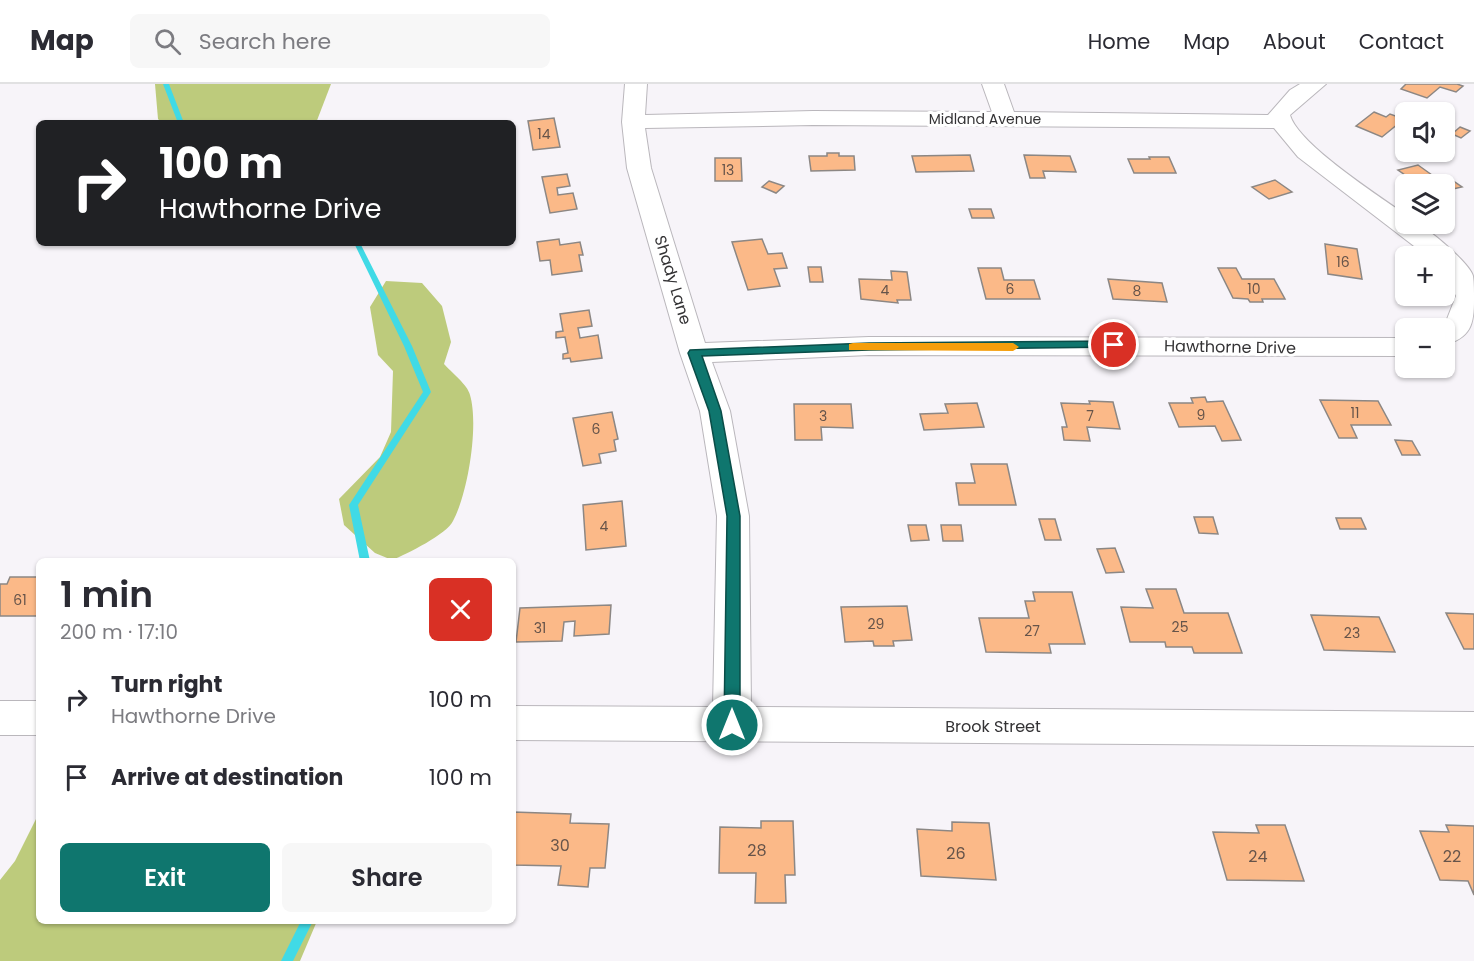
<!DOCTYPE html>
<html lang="en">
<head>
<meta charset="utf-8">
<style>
	body { margin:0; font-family:Poppins,sans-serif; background:#f7f7f7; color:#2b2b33; height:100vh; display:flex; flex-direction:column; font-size:22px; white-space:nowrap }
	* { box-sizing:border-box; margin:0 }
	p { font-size:20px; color:#7c7c81 }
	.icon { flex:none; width:33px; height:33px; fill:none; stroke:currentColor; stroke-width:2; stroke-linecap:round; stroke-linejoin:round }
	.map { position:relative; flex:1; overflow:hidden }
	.panel { position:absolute; left:36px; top:474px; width:480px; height:366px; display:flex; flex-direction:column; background:#fff; border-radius:9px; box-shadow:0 2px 4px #0004 }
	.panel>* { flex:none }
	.top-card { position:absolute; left:36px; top:36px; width:480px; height:126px; border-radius:9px; box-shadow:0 2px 4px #0004; background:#202124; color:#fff; overflow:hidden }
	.tools { position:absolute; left:1395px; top:18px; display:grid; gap:12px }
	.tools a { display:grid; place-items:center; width:60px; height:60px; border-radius:9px; background:#fff; box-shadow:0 2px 4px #0004; font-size:30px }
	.pin { position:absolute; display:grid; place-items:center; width:51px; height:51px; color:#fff; margin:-26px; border:3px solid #fff; border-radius:50%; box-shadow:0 2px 6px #0007 }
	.me { position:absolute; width:66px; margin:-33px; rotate:0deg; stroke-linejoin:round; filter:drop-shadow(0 0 4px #0008) }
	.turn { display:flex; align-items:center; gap:21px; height:126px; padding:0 24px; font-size:27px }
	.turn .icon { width:78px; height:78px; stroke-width:2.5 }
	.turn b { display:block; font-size:42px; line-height:51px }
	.round { display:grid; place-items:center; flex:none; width:63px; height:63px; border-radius:9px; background:#f7f7f7 }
	.headline { display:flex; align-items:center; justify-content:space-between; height:102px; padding:0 24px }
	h1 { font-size:36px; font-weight:600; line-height:45px }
	.button { display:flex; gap:12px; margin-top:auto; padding:12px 24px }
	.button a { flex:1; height:69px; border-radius:9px; background:#0f766e; color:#fff; font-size:24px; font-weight:600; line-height:69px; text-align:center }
	.button a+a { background:#f7f7f7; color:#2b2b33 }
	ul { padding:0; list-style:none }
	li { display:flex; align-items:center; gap:18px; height:78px; padding:0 24px }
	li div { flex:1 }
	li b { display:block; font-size:22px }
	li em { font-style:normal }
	header { display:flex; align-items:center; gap:36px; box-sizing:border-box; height:84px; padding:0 30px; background:#fff; border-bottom:2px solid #e1e1e2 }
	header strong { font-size:28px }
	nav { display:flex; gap:33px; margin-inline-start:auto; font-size:21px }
	.search { width:420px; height:54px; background:#f7f7f7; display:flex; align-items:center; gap:15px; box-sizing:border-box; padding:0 21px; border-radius:9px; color:#7c7c81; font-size:22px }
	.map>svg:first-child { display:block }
</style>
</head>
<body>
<header>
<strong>Map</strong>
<div class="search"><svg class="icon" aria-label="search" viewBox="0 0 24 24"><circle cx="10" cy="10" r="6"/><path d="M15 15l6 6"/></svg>Search here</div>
<nav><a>Home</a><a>Map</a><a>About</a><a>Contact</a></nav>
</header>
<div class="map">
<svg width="1474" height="877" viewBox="0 0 1474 877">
	<rect width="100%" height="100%" fill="#f7f4f9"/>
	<!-- green -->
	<g fill="#bdcb7c">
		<path d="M155,0H331L316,39H162L158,35Z"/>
		<path d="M386,197L422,199L442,222L451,258L444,280C451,288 468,301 470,311C479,341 468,409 453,437C447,450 407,470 392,476L375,469L344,441L339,415L380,373L391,348L393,287L378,271L370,223Z"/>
		<path d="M39,729V837H317L300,877H0V796L15,777Z"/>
	</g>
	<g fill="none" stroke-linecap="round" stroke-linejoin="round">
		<!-- stream -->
		<g fill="#40dae6" fill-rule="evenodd">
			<path d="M163,0H169L184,39H178Z"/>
			<path d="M354,159H360L412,262L431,308L358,421L370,477H360L349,421L423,308L404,262Z"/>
			<path d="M301,837H313L293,877H281Z"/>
		</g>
	</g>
	<!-- building -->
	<g fill="#fbb988" stroke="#8c8784" stroke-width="1.5">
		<path d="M1406,0H1457L1463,2L1456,8L1440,3L1427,14L1401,5Z"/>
		<path d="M1374,28L1386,33L1390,30L1404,35L1382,53L1356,42Z"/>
		<path d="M554,34L560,63L533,66L528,37Z"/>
		<path d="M1460,43L1470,47L1461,54L1452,50Z"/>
		<path d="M827,69H839V72H854L855,86L811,87L809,72H827Z"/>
		<path d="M970,71L974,87L916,88L912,72Z"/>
		<path d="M1024,71L1070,72L1076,88L1043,87L1045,94H1030Z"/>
		<path d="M1149,73H1169L1176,89H1134L1128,75H1150Z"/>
		<path d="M715,74H741L742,97H715Z"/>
		<path d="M1418,81L1439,96L1449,94L1462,103L1444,107V100H1418L1398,86Z"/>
		<path d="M567,90L570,102L557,104L558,111L573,109L577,125L550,129L542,93Z"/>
		<path d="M1275,96L1292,108L1269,115L1252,103Z"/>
		<path d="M769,97L784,102L776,109L762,103Z"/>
		<path d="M969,125H991L994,134H972Z"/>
		<path d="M559,155L560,161L580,158L583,171H579L582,187L552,191L550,176L540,177L537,158Z"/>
		<path d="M762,155L768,170L782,169L787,184L774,185L780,202L748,206L732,158Z"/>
		<path d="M1325,160L1357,165L1362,195L1328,190Z"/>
		<path d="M808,183H821L823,198H810Z"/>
		<path d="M978,184H1001L1004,196H1034L1040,215H986Z"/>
		<path d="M1218,184H1236L1242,195H1274L1285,215H1262L1263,218H1250L1248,215L1233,214Z"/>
		<path d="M891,187L907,188L911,216H897L898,219L861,215L859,195L892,196Z"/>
		<path d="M1108,195L1162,199L1167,218L1113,215Z"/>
		<path d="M589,226L592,242L578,244L580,254L598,251L602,274L571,278L570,274L563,275V270L568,269L565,253L556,254V248L563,247L560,230Z"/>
		<path d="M1205,313L1207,318L1223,317L1241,356L1222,357L1215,342L1179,343L1169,319H1193L1191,314Z"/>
		<path d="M1320,316L1378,317L1391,341H1351L1357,354H1339Z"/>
		<path d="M1089,317L1113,318L1120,345L1087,343L1090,357L1064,356L1062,343H1067L1061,319L1090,320Z"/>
		<path d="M977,319L984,343L924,346L920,330L948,329L945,320Z"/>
		<path d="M794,320H851L853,344L821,343L822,356H795Z"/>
		<path d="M612,328L618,355L614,356L616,367L599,370L601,379L583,382L573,334Z"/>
		<path d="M1395,356L1412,357L1420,371H1402Z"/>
		<path d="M971,380H1007L1016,421H959L956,399H975Z"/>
		<path d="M622,417L626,462L586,466L583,421Z"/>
		<path d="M1194,433H1213L1218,450L1199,449Z"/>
		<path d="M1336,434H1361L1366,445H1340Z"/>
		<path d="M1039,435H1055L1061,456H1045Z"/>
		<path d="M908,441H926L929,456L911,457Z"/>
		<path d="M941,441H961L963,457H943Z"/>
		<path d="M1115,464L1124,488L1106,489L1097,465Z"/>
		<path d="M10,493H39V532H0V500H7Z"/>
		<path d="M1146,505H1176L1184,529H1228L1242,569H1194L1192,563H1166L1165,558H1130L1121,523L1153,524Z"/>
		<path d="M1033,508H1072L1085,560H1049L1051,569L986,568L979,534H1029L1025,517H1035Z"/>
		<path d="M611,521L609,550L574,552L575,537L564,538L562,557L516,558L520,524Z"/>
		<path d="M907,522L912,556L893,557L894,562H874L873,557L845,558L841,523Z"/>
		<path d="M1446,529L1474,530V565H1464Z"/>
		<path d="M1311,531L1379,533L1395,568L1324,566Z"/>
		<path d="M513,728L571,730L570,739L609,740L605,784H590L588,803L558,801L561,782L513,781Z"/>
		<path d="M761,737H793L795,791H785L786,819H755L756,789H719L720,743L761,744Z"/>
		<path d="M952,738L989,739L996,796L921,792L917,745L952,747Z"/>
		<path d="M1256,741H1285L1304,797L1227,796L1213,748L1259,749Z"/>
		<path d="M1446,741L1474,742V811L1468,797L1440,796L1420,747L1449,748Z"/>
	</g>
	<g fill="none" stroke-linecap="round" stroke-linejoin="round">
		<!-- minor casing -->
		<g stroke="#bab7bc" stroke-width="2">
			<g id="minor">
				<path d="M625,0H647L645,31L813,27L992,28L982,0H1004L1014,28L1268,31L1290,6L1300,0H1326L1290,31C1298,60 1379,112 1406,131V140C1409,140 1412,139 1415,140C1427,142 1470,180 1473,192C1474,199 1474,208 1474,216C1474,240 1471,254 1444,261V244H1435L1447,235L1456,212L1444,188V172H1427L1298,73L1274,44L813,41L645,44L651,84L705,259L869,253L1406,254V272L869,271L712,278L730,327L749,432L751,623L1474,628V662L513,656V622L713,623L717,432L700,327L680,269L627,84L622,38Z"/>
				<rect x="0" y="617" width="39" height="34"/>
			</g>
		</g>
		<!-- minor -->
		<use href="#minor" fill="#fff" fill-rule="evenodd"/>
	</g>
	<!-- route -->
	<path fill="#0f766e" stroke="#0a4d48" stroke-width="1.5" d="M1114,257L1119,261L1118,263L869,266L702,272L721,327L740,432V641L738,646L732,648L726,646L724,641L727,432L709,327L688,269L690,266L869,259Z"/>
	<!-- slow -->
	<path fill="#f59e0b" d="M853,259H1013L1019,263L1013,267L849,266V260Z"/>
	<g text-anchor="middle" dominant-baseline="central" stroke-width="6" stroke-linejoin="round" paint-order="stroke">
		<!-- far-street labels -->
		<g font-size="14" fill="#343335" stroke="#fff">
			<text x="985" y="35">Midland Avenue</text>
		</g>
		<!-- number labels -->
		<g font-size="14" fill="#66544a">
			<text x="544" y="50">14</text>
			<text x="728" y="86">13</text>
			<text x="1343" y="178">16</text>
			<text x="1010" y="205">6</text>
			<text x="1254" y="205">10</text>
			<text x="885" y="206">4</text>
			<text x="1137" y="207">8</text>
			<text x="1355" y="329">11</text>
			<text x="1201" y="331">9</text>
			<text x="823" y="332">3</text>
			<text x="1090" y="332">7</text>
			<text x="596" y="345">6</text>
			<text x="604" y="442">4</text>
			<text x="20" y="516">61</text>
			<text x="876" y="540">29</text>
			<text x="1180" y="543">25</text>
			<text x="540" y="544">31</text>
			<text x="1032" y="547">27</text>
			<text x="1352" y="549">23</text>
		</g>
		<!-- street labels -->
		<g font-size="16" fill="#343335" stroke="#fff">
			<text transform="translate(673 196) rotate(73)">Shady Lane</text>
			<text transform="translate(1230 263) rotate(1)">Hawthorne Drive</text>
			<text x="993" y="642">Brook Street</text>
		</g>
		<!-- near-number labels -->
		<g font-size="16" fill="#66544a">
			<text x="560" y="761">30</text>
			<text x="757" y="766">28</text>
			<text x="956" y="769">26</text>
			<text x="1258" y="772">24</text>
			<text x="1452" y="772">22</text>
		</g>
	</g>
</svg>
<div class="tools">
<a><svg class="icon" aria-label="sound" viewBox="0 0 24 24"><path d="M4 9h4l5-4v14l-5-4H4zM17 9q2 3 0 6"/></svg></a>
<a><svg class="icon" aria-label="layers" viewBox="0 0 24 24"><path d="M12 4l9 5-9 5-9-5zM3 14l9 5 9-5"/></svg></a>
<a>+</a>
<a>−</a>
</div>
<div class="pin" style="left:1114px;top:261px;background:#d93025"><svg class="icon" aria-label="arrive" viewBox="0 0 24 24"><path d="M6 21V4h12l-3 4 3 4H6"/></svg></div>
<svg class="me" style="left:732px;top:641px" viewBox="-20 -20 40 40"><circle r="17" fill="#0f766e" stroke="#fff" stroke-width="3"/><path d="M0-11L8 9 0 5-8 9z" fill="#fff"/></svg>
<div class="top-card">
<div class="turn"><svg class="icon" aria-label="right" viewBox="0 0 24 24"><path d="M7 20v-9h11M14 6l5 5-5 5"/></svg><div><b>100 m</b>Hawthorne Drive</div></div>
</div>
<section class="panel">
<div class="headline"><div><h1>1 min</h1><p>200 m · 17:10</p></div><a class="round" style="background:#d93025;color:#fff"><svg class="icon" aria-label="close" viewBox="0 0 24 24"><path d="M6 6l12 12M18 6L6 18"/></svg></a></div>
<ul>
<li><svg class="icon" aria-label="right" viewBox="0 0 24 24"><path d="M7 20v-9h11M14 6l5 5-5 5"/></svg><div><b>Turn right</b><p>Hawthorne Drive</p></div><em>100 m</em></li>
<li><svg class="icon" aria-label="arrive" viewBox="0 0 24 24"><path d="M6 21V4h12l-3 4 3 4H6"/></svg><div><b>Arrive at destination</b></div><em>100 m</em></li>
</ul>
<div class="button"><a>Exit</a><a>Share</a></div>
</section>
</div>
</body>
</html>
